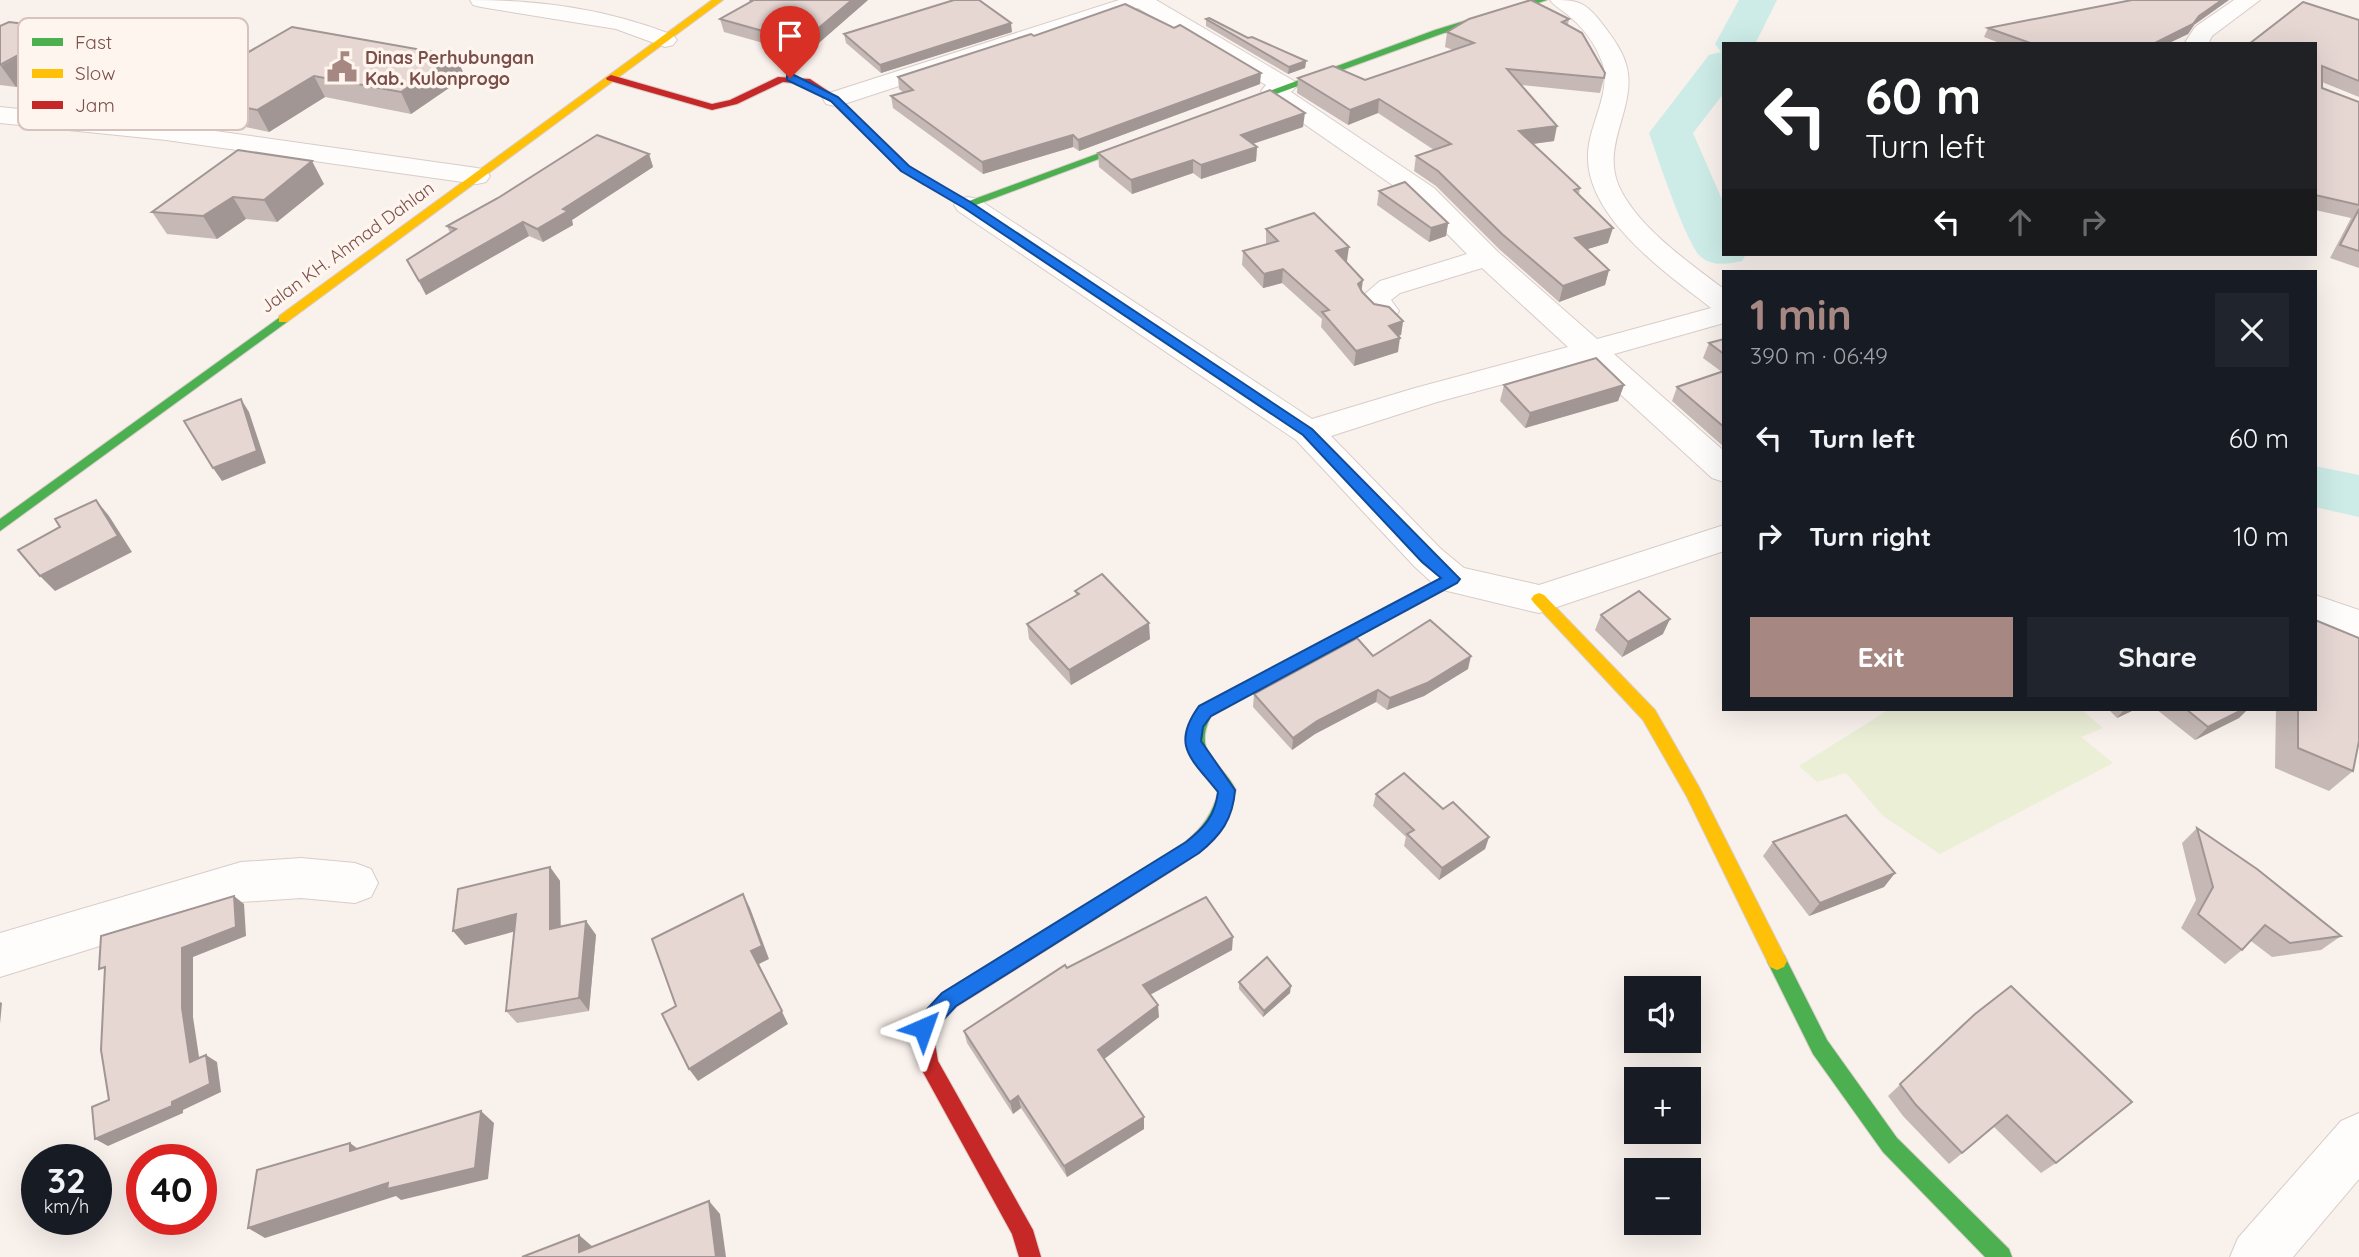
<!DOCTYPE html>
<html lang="en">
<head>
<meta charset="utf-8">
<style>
	body { margin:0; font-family:Quicksand,sans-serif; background:#20242c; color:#f1f3f6; height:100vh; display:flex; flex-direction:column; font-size:26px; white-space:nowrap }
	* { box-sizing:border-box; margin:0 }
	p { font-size:23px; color:#9ea1a6 }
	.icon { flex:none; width:38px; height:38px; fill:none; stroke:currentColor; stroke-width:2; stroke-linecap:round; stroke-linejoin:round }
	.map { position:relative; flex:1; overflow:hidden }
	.drawer { position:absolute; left:1722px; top:270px; width:595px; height:441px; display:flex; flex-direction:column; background:#171b24; border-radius:0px; box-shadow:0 7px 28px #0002 }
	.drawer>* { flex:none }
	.hud { position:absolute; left:1722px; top:42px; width:595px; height:214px; border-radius:0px; box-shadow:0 7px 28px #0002; background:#202124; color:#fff; overflow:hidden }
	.tools { position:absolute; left:1624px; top:976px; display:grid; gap:14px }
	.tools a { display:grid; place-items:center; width:77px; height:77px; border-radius:0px; background:#171b24; box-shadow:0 7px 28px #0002; font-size:35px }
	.speed { position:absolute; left:21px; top:1144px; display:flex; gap:14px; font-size:35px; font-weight:700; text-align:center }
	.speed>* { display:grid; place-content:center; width:91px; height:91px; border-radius:50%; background:#171b24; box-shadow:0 7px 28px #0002; line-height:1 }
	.speed small { font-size:18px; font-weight:400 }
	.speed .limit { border:10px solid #d22; background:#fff; color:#111 }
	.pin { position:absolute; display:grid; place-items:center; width:60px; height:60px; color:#fff; margin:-72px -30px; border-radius:50% 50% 50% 0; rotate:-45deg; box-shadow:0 0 7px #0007 }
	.pin .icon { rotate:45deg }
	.me { position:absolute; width:77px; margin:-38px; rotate:43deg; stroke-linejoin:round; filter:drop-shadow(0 0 5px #0008) }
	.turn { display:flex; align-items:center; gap:24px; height:147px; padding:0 28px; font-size:32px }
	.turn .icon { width:91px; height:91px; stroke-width:2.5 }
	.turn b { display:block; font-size:49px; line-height:60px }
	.lanes { display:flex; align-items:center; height:66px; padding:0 28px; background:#0003; justify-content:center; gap:35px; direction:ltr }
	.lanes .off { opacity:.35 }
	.round { display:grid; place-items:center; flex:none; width:74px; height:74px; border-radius:0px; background:#20242c }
	.summary { display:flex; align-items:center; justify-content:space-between; height:119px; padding:0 28px }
	h1 { font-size:42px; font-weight:700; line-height:52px; color:#a68782 }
	.cta { display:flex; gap:14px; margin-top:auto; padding:14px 28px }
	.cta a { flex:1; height:80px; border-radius:0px; background:#a68782; color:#fff; font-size:28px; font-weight:700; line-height:80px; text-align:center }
	.cta a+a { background:#20242c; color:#f1f3f6 }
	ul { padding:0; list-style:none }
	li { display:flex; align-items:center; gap:21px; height:98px; padding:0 28px }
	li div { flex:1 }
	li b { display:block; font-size:26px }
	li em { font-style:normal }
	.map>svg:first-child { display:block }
</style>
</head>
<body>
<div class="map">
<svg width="2359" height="1257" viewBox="0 0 2359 1257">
	<rect width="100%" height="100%" fill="#f9f1ec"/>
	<!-- green -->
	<path fill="#ebefd6" d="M1890,709H2081L2103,728L2081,737L2113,763L1940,854L1883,816L1846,773L1817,782L1799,766Z"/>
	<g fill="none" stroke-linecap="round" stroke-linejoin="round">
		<!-- river -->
		<g fill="#cdece7" fill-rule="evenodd">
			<path d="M1739,0H1777L1755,44H1724V93L1693,133L1724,204V254H1746L1742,261C1728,264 1711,267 1700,256C1685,240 1658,158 1649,133L1709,55L1721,52L1715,44Z"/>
			<path d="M2315,466L2359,475V517L2315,507Z"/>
		</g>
		<!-- street casing -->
		<g stroke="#d8ccc9" stroke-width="2">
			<g id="street">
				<path d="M470,0C542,0 606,9 673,35L677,40L673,45L665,47L616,29L481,7L473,5Z"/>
				<path d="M1119,0H1156L1294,81L1297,86L1291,92L1434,188L1497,251L1597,339L1711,308C1664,271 1577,212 1589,144C1593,119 1610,91 1603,65C1597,47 1585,29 1570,17C1564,11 1555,7 1550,0C1579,0 1585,1 1604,26C1613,38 1624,53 1627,68C1636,107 1602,144 1618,184C1635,225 1689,263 1724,289V323L1614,354L1724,451V482L1712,478L1585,362L1437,402L1331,436L1441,549L1464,568L1539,585L1724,525V551L1539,613L1439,589L1415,567L1296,440L958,211L954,205L958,199L968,197L978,199L1312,419L1415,388L1568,347L1482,268L1400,293L1391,300L1399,311L1395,317C1376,322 1369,314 1359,299L1380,281L1467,254L1414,200L1264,96L1261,91L1266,85L1138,8L844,104L835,106L826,104L823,99L826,94Z"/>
				<path d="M2234,0H2260L2212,36L2208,44H2184L2195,27Z"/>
				<path d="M0,107L166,124L477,168L486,170L490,176L486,182L477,184L166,140L0,123Z"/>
				<path d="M2315,595L2359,610V639L2315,624Z"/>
				<path d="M301,858L355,863L371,869L378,883L371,897L355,903L301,898L241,902L0,977V933L241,862Z"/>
				<path d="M2359,1113V1179L2293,1257H2230L2238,1238L2341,1121Z"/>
			</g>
		</g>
		<!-- fast casing -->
		<g stroke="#daceca" stroke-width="2">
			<g id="fast">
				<path d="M1532,0H1547L1441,34L1227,112L1218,110L1435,30Z"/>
				<path d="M1143,137L1152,139L968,208L922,183L932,181L969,201Z"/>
				<path d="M283,315L289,319L287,322L0,531V519Z"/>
				<path d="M1452,573L1460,579L1457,583L1211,716C1192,755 1221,760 1236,790C1229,819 1215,841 1190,859C1182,864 1176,870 1166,867L1163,861C1167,852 1176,849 1184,843C1202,829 1213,813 1218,792C1192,760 1178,746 1199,706Z"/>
				<path d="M1777,952L1784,955L1827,1040L1897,1138L2009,1249L2012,1257H1985L1883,1152L1813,1054L1767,961L1770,955Z"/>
			</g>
		</g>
		<!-- slow casing -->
		<g stroke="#daceca" stroke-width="2">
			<g id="slow">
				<path d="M712,0H723L287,322H279V316Z"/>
				<path d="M1539,593L1544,595L1655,710L1699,787L1784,955L1787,961L1784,967L1777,970L1770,967L1687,797L1643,720L1534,603L1531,599L1534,595Z"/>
			</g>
		</g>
		<!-- jam casing -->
		<g stroke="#daceca" stroke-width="2">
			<g id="jam">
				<path d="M611,75L712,104L730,100L778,77L810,79L840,99L908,165L934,183L924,185L900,169L832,103L803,84L783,82L737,104L712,110L607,80L606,78Z"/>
				<path d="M1172,853L1178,855L1181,861L1178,867L956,1007L933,1031L938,1061L1033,1230L1041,1257H1019L1012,1234L918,1063L913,1028L916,1021L942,993Z"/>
			</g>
		</g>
		<!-- street -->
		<use href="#street" fill="#fefdfc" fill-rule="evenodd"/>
		<!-- fast -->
		<use href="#fast" fill="#4caf50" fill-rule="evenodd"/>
		<!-- slow -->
		<use href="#slow" fill="#ffc107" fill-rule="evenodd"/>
		<!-- jam -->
		<use href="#jam" fill="#c62828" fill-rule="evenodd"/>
	</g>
	<!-- wall -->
	<g fill="#c6b9b5">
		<path d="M749,0H868L805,55L724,32L720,19L750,2Z"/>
		<path d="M1206,19L1248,38L1306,61L1305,68L1288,74L1206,26Z"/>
		<path d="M1569,19L1568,25L1604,78L1600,93L1521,85L1554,141L1533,144L1580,188L1579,194L1608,243L1587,249L1609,270L1605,285L1559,302L1499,249L1436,186L1414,171L1416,156L1434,150L1378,113L1348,125L1297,93L1298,78L1365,80L1453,50L1445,47L1447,32Z"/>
		<path d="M2359,20V97L2322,82V88L2359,102V268L2330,258L2351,218L2315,210V44Z"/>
		<path d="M0,24L1,26L81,50L16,87L0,85Z"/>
		<path d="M2194,25L2188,34L2167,44H2002L1984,37L1988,28Z"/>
		<path d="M1012,32L881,73L846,43L844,34Z"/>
		<path d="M1034,36L1260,84L1079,151L1073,147L983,174L893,108L891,96L904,93L899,89L898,77Z"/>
		<path d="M456,56L465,77L411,114L325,97L269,132L186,114L173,93L214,72Z"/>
		<path d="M1303,127L1253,144L1257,147L1256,161L1201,179L1193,173L1132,194L1099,167L1098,153Z"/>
		<path d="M238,150L324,184L277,222L246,219L217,239L167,234L152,212Z"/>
		<path d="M649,154L653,167L572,220L573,225L543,242L529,236L426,295L407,260L450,233L447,226Z"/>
		<path d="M1379,191L1448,223L1446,236L1429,242L1377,205Z"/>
		<path d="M1266,229L1347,261L1346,262L1362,290L1374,304L1403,321L1401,335L1398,336V352L1354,366L1321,327L1322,319L1282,283L1263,288L1242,265L1243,251L1266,244Z"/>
		<path d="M1724,339V447L1672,401L1677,387L1722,372L1703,358L1709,343Z"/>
		<path d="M1504,385H1624L1618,401L1525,428L1500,401Z"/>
		<path d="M1075,591L1150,639L1071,685L1029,639L1027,624L1076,595Z"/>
		<path d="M1601,615L1663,634L1622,657L1595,630Z"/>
		<path d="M1373,656L1468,669L1424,696L1387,710L1376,702L1315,734L1292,750L1253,707L1254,694Z"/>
		<path d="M2097,709H2136L2117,718L2109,710L2100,711Z"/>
		<path d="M2156,709H2248L2239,718L2195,740Z"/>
		<path d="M2276,709H2315L2353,771L2329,791L2275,768Z"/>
		<path d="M1376,794L1443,809L1489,837L1485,849L1439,880L1404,846L1406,837L1373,806Z"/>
		<path d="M2197,828L2341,936L2321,950L2272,957L2251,941L2242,950L2225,964L2181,928L2196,900L2182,843Z"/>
		<path d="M1773,842L1895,873L1884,887L1809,916L1763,856Z"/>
		<path d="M550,867L560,881V926L586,921L596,935L589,1011L517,1023L506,1011L514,931L465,945Z"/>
		<path d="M1232,950L1150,995L1159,1017L1104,1059L1144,1129L1067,1177L1021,1108L1013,1114L967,1043L964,1031L1067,968Z"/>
		<path d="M1239,982L1290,993L1263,1017L1239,989Z"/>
		<path d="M1975,1014L2056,1163L2041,1173L1994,1127L1949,1164L1903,1116L1888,1096Z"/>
	</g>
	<!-- shaded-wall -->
	<g fill="#a19694">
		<path d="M852,0H868L805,55L802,42Z"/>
		<path d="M2222,0H2229L2194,25L2188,34L2167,44H2153L2199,16Z"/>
		<path d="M1011,23L1012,32L881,73L880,65Z"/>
		<path d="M67,29L81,50L16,87L1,66Z"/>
		<path d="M456,56L465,77L411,114L401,92Z"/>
		<path d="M1306,61L1305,68L1288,74L1289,67Z"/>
		<path d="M1261,73L1260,84L1079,151L1078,140Z"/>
		<path d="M314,76L325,97L269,132L257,110Z"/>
		<path d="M1379,99L1378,113L1348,125L1350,110Z"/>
		<path d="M1305,113L1303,127L1240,148L1241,135Z"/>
		<path d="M1557,126L1554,141L1516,146L1519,131Z"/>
		<path d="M1073,135V147L983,174L982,162Z"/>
		<path d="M1257,147L1256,161L1201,179V165Z"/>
		<path d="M649,154L653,167L572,220L573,225L543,242L537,229L563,209Z"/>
		<path d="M1193,160V173L1132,194L1131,180Z"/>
		<path d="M312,161L324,184L277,222L264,200Z"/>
		<path d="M233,197L246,219L217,239L203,216Z"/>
		<path d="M523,222L529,236L426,295L419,281Z"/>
		<path d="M1448,223L1446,236L1429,242L1431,228Z"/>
		<path d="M1613,228L1608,243L1571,254L1575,238Z"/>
		<path d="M1349,247L1347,261L1334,265L1336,251Z"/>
		<path d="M1283,269L1282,283L1263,288L1264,274Z"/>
		<path d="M1609,270L1605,285L1559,302L1563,286Z"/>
		<path d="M1363,280L1361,294L1358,284Z"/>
		<path d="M1403,321L1401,335L1387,340L1389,326Z"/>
		<path d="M1400,338L1398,352L1354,366L1356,351Z"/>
		<path d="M1624,385L1618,401L1525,428L1530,413Z"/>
		<path d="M241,399L249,412L266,463L222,481L213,468Z"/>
		<path d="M96,500L109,516L132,552L55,591L40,576Z"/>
		<path d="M1670,619L1663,634L1622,657L1628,642Z"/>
		<path d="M1149,623L1150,639L1071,685L1069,670Z"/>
		<path d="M1471,656L1468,669L1424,696L1387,710L1390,698Z"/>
		<path d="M1378,690L1376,702L1315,734L1292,750L1293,738L1317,721Z"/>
		<path d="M2125,709H2136L2117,718Z"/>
		<path d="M2244,709H2248L2239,718L2195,740L2208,727Z"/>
		<path d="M1489,837L1485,849L1439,880L1442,868Z"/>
		<path d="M550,867L560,881L561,942L550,929Z"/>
		<path d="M1895,873L1884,887L1809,916L1820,903Z"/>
		<path d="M743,894L750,908L769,959L759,964L788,1024L698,1081L689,1069L751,951Z"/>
		<path d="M234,896L244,904L246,936L193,957V1017L201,1070L190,1062L182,1008V948Z"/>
		<path d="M516,914L527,928L465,945L453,931Z"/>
		<path d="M586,921L596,935L589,1011L579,998Z"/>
		<path d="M1233,937L1232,950L1144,998L1143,985Z"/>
		<path d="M1291,986L1290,993L1263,1017L1264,1011Z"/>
		<path d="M0,1002L2,1003L0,1024Z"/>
		<path d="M1158,1005L1159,1017L1099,1063L1098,1050Z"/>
		<path d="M206,1055L217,1062L221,1092L183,1110V1113L108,1146L95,1139L172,1102Z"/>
		<path d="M1018,1096L1021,1108L1013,1114L1010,1102Z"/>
		<path d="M481,1111L494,1123L488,1179L401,1200L396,1196L265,1238L248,1228Z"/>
		<path d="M1144,1117V1129L1067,1177L1064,1166Z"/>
		<path d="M350,1143L365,1154L350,1151Z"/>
		<path d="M709,1201L720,1214L726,1257H716Z"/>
		<path d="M579,1235L593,1247L579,1252Z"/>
	</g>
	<!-- building -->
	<g fill="#e6d7d3" stroke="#a19694" stroke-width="2">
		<path d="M750,0H852L802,42L720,19L752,1Z"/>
		<path d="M954,0H979L1011,23L880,65L844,34Z"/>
		<path d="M1531,0L1569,19L1562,22L1582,33L1605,73L1604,78L1507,69L1557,126L1519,131L1580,188L1574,190L1613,228L1575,238L1609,270L1563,286L1502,234L1438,171L1416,156L1451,144L1379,99L1350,110L1298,78L1333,66L1365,80L1474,43L1447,32L1469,19Z"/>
		<path d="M2132,0H2222L2199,16L2193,24L2153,44H2033L1988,28Z"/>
		<path d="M2303,2L2359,20V81L2322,66V88L2359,102V205L2315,195V44H2249Z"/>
		<path d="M1125,4L1174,28L1180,25L1261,73L1078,140L1073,135L982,162L891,96L913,90L898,77L1031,34L1034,36Z"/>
		<path d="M1209,18L1248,38L1252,37L1306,61L1289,67L1206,19Z"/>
		<path d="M9,22L67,29L0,65V26Z"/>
		<path d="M292,27L456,56L401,92L314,76L257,110L173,93L206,70L214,72Z"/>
		<path d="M1270,90L1305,113L1241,135L1257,147L1201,165L1193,160L1131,180L1098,153Z"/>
		<path d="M597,135L649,154L563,209L568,211L537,229L523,222L419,281L407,260L456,229L447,226L498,198Z"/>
		<path d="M238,150L312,161L264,200L233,197L203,216L152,212Z"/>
		<path d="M1405,182L1448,223L1431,228L1379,191Z"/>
		<path d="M2359,209V251L2340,245Z"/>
		<path d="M1314,213L1349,247L1336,251L1363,280L1358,284L1362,292L1374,304L1389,307L1403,321L1389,326L1400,338L1356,351L1322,312L1329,310L1283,269L1264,274L1243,251L1278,241L1266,229Z"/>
		<path d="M1724,339V354L1709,343Z"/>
		<path d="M1596,358L1624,385L1530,413L1504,385Z"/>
		<path d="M1724,371V427L1677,387Z"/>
		<path d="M241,399L257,451L213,468L184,421Z"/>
		<path d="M96,500L118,536L40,576L18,550L60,527L55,519Z"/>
		<path d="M1102,574L1149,623L1069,670L1027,624L1079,594L1075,591Z"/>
		<path d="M1639,591L1670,619L1628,642L1601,615Z"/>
		<path d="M1430,620L1471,656L1427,683L1390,698L1378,690L1317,721L1293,738L1254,694L1357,638L1373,656Z"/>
		<path d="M2315,620L2359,638V741L2353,771L2298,748V709H2315Z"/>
		<path d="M2186,709H2244L2208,727Z"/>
		<path d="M1404,773L1443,809L1453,802L1489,837L1442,868L1407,834L1414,830L1376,794Z"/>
		<path d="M1846,815L1895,873L1820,903L1773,842Z"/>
		<path d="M2197,828L2257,869L2341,936L2290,943L2265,925L2242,950L2198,914L2213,887Z"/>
		<path d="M550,867V929L586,921L579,998L506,1011L516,914L453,931L458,889Z"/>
		<path d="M743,894L762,946L751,951L782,1011L689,1069L662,1014L676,1006L652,939Z"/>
		<path d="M234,896L236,927L182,948V1008L190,1062L206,1055L210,1084L172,1102V1106L95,1139L92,1107L109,1100L101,1050L105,967L99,969L101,936Z"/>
		<path d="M1206,897L1233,937L1143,985L1158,1005L1098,1050L1144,1117L1064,1166L1018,1096L1010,1102L964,1031L1065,965L1067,968Z"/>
		<path d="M1267,957L1291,986L1264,1011L1239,982Z"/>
		<path d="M2011,986L2132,1102L2056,1163L2007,1115L1962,1153L1916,1105L1900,1084L1975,1014Z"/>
		<path d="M481,1111L475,1168L387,1189L388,1183L248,1228L257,1170L350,1143V1151Z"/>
		<path d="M709,1201L716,1257H522L579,1235V1252Z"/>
	</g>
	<!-- route -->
	<path fill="#1a73e8" stroke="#114b97" stroke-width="2" d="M787,75H794L838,97L909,166L972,203L1312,429L1460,579L1457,583L1211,716L1203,727L1201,741L1235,790C1233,819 1221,835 1199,853L956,1006L930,1034L923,1037L916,1034L913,1028L916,1021L942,993L1186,842C1205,827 1215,816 1218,792C1192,759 1170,746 1199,706L1441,578L1422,562L1303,435L964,208L901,171L831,101L787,80Z"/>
	<!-- icons -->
	<defs>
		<g id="civic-bare" transform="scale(2.415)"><path d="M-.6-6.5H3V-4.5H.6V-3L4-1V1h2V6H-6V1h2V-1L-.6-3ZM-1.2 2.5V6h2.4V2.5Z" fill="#a68782" stroke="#fff5ef" stroke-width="2.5" paint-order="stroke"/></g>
	</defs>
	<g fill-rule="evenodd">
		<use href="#civic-bare" x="342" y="67"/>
	</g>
	<g text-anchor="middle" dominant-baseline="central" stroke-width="7" stroke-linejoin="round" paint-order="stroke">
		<!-- far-poi labels -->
		<g font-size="18" font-weight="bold" fill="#7a4e49" stroke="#fff5ef" text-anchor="start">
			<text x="365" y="57">Dinas Perhubungan<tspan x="365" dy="21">Kab. Kulonprogo</tspan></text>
		</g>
		<!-- far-street labels -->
		<g font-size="18" fill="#7a4e49" stroke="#fff5ef">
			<text transform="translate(347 247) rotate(-36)">Jalan KH. Ahmad Dahlan</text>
		</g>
	</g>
	<!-- legend -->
	<rect x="18" y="18" width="230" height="112" rx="10" fill="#fff5ef" stroke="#d7c3bd" stroke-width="2"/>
	<rect x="32" y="38" width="31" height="8" fill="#4caf50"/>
	<rect x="32" y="69" width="31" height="9" fill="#ffc107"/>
	<rect x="32" y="101" width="31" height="8" fill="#c62828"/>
	<g font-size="19" fill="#7a4e49">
		<text x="75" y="49">Fast</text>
		<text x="75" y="80">Slow</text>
		<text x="75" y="112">Jam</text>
	</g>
</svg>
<div class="tools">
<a><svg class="icon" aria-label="sound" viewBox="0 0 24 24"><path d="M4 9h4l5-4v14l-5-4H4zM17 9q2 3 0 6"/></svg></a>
<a>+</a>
<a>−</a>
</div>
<div class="speed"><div>32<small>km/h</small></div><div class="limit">40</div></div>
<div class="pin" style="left:790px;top:78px;background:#d93025"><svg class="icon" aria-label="arrive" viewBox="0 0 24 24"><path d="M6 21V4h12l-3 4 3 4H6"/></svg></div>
<svg class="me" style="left:923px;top:1028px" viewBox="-20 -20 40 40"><path d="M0-17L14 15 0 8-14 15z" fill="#1a73e8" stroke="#fff" stroke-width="4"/></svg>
<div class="hud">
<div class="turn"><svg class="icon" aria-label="left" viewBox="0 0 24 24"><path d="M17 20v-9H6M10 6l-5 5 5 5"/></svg><div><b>60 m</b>Turn left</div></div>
<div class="lanes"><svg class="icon" aria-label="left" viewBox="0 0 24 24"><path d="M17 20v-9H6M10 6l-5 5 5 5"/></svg><svg class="icon off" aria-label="ahead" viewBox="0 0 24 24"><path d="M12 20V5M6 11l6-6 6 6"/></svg><svg class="icon off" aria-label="right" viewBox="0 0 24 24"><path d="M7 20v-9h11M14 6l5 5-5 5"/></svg></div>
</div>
<section class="drawer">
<div class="summary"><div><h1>1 min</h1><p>390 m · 06:49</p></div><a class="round"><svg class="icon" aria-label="close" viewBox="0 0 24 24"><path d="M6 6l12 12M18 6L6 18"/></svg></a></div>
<ul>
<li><svg class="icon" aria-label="left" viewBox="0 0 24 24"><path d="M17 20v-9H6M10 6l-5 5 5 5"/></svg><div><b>Turn left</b></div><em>60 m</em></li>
<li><svg class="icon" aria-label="right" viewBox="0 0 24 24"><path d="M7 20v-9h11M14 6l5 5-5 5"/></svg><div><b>Turn right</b></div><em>10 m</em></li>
</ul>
<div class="cta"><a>Exit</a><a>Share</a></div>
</section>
</div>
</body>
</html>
